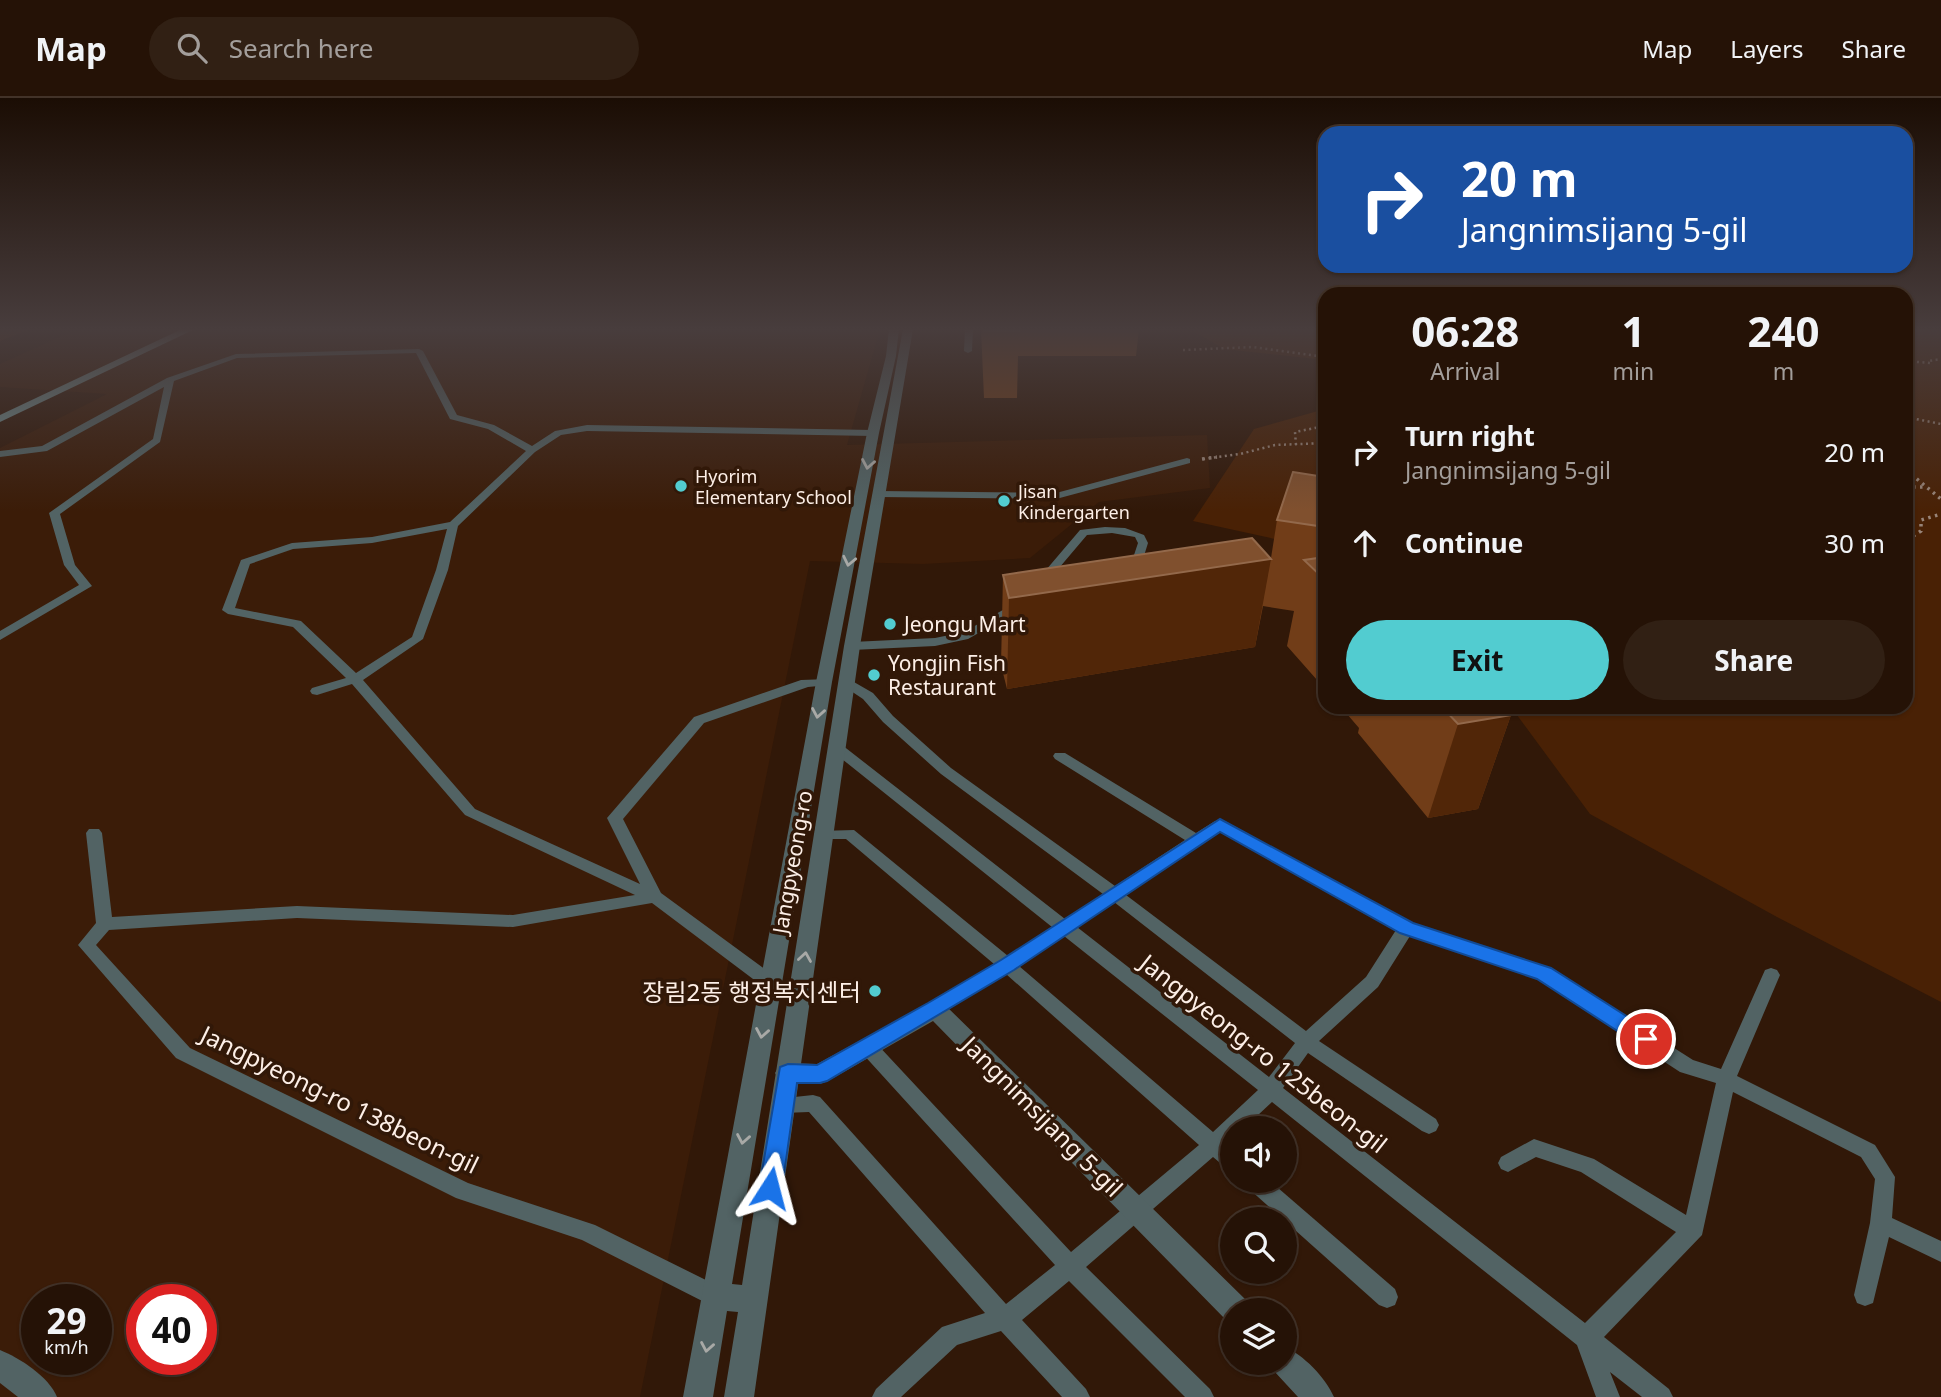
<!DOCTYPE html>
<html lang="en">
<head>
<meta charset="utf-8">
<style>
	body { margin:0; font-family:"Noto Sans","Noto Sans KR",sans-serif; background:#312014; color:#f1f3f6; height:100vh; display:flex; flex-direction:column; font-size:26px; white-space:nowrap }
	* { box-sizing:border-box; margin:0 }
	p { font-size:23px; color:#a39e9b }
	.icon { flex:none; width:38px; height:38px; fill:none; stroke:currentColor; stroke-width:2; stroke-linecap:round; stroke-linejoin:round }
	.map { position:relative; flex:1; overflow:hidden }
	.drawer { position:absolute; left:1318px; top:189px; width:595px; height:427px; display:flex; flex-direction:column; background:#251206; border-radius:21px; box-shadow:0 2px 5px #0004,0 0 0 2px #423228 }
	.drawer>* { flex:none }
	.hud { position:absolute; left:1318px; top:28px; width:595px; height:147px; border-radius:21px; box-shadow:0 2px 5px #0004,0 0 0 2px #423228; background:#1a4fa0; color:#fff; overflow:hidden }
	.buttons { position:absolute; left:1220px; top:1018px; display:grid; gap:14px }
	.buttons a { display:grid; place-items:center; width:77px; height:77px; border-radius:50%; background:#251206; box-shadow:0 2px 5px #0004,0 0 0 2px #423228; font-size:35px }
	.speed { position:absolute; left:21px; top:1186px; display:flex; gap:14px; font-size:35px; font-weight:700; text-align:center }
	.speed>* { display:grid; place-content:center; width:91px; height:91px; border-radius:50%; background:#251206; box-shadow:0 2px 5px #0004,0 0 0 2px #423228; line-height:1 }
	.speed small { font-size:18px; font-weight:400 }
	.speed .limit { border:10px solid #d22; background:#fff; color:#111 }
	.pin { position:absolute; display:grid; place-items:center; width:60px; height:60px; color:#fff; margin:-30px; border:4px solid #fff; border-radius:50%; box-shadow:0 2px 7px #0007 }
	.me { position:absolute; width:77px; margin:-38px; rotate:9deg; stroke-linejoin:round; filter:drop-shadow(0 0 5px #0008) }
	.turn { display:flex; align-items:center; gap:24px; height:147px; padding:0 28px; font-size:32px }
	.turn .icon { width:91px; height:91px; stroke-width:2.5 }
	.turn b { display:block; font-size:49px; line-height:60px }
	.eta { display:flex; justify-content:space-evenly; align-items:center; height:119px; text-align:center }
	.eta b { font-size:42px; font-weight:700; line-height:49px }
	.primary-button { display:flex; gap:14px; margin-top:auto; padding:14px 28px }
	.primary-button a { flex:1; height:80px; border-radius:42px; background:#52ccd0; color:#111; font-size:28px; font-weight:700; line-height:80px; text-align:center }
	.primary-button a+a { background:#312014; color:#f1f3f6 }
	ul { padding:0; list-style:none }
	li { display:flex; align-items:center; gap:21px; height:91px; padding:0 28px }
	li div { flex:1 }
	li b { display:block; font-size:26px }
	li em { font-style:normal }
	header { display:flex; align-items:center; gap:42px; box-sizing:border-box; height:98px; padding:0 35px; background:#251206; border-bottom:2px solid #423228 }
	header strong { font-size:33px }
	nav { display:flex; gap:38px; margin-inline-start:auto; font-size:24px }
	.search { width:490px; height:63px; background:#312014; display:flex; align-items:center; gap:18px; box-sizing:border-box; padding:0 24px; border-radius:38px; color:#a39e9b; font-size:26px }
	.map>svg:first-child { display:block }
</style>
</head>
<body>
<header>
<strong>Map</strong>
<div class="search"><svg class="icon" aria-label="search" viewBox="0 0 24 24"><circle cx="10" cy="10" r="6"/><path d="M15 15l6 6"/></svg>Search here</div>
<nav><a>Map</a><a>Layers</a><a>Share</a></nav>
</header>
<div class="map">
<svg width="1941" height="1299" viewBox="0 0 1941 1299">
	<rect width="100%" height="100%" fill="#311808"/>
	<!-- built -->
	<path fill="#3b1c08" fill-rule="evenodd" d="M77,231H880L847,347L1207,337L1210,390L1099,404L1030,460L923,466L810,463L640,1299H0V350L107,296L0,289V266ZM37,1202H96V1262H37ZM142,1202H201V1262H142Z"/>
	<!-- green -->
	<g fill="#492105">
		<path d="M1190,231H1325V262L1224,251Z"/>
		<path d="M1906,231H1941V904L1777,819L1590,716L1511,609H1906Z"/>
		<path d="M1325,311V452L1193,423L1254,331Z"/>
	</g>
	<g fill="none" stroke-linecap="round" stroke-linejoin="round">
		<!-- path-far1 -->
		<g stroke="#988478" stroke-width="2.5" stroke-dasharray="2 3.5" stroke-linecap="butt">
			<path d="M1183,252L1253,249L1325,259"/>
			<path d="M1906,263L1930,265L1929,263L1941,261"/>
			<path d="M1906,319L1941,326"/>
			<path d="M1296,347L1295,334L1325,328"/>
			<path d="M1203,361L1240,356L1275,347L1325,345"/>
		</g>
		<!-- path -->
		<g stroke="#988478" stroke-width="3.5" stroke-dasharray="2.5 4.5" stroke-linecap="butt">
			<path d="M1202,361L1217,359"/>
			<path d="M1906,372L1941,401"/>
			<path d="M1906,389H1923"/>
			<path d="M1906,438H1913L1921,433V422L1941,416"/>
		</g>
		<!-- service -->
		<g fill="#526364" fill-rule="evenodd">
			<path d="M965,231H973L972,253L968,255L964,253Z"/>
			<path d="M419,251L423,253L457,317L494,327L532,348L555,333L587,327L873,332L878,335L873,338L587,333L561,337L535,354L458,428L448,472L423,541L363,582L475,711L640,786L607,720L694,619L801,582L829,581L831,584L829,587L808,589L704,625L623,721L661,795L777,880L780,885L777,890L771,892L765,890L652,805L513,829L297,820L109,832L96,847L190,950L468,1085L595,1127L724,1191L727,1199L724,1207L716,1210L582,1142L456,1100L176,960L78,847L96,825L86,735L89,731H99L102,735L112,819L297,808L513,817L635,797L465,717L352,586L317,597L312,596L310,593L312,590L346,580L293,529L228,516L222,512L241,462L292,445L372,439L450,424L526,353L488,331L450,321L416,255L237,260L174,283L160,344L60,416L75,467L92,488L0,542V533L79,487L64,467L49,415L153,341L164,289L47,353L0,359V353L42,348L167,280L236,256ZM447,431L436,472L412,539L356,575L301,523L235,510L250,466L293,451L372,445Z"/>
			<path d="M1187,360L1190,361V365L1056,401L879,399L874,396L879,393L1056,395Z"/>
			<path d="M1105,429L1125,430L1144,437L1148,445L1138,477L1134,478L1128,475L1138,445L1135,439L1112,435L1087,437L1048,483H1040V479L1080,432Z"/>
			<path d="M1017,504L1023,508L1021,511L968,541L935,548L852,552L846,548L852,544L935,540L964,534Z"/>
			<path d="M847,580L873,595L893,618L951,670L1115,788L1185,742L1055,661L1053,658L1055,655H1065L1196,735L1215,723H1225L1412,826L1550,871L1693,962L1721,971L1765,872L1771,870L1777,872L1780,877L1737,978L1875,1047L1895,1079L1892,1120L1941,1143V1164L1889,1139L1873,1205L1865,1208L1857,1205L1854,1197L1870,1125L1875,1081L1861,1059L1733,994L1702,1137L1604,1239L1669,1291L1673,1299H1642L1610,1274L1620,1299H1596L1577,1247L1272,1004L1243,1031H1232V1042L1227,1046L1232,1050V1072L1225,1069L1213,1059L1086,1169L1210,1291L1214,1299H1185L1069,1183L1022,1222L1086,1291L1090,1299H1062L1001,1233L957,1247L901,1299H872L876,1291L942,1229L985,1215L809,1014L783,1015L776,1013L773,1007L776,1001L813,997L820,999L1006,1206L1055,1167L861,954L859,949L861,944L868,941L875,944L1071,1154L1199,1047L1006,876L941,916L935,918L929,916L926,911L929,906L994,866L846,741H819L816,737L819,733L854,732L1008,858L1052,829L832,653L830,650L832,647H842L1065,821L1103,796L941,676L883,624L863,601L842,587L840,584L842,581ZM1220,734L1396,832L1366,879L1306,933L1126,797ZM1114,804L1295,945L1269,979L1077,829ZM1064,838L1258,992L1213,1034L1019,868ZM1410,838L1538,881L1680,974L1716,985L1686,1117L1594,1061L1534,1041L1501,1059L1498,1065L1501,1071L1508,1074L1536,1059L1581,1074L1676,1134L1585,1225L1283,990L1308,955L1422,1033L1429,1036L1436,1033L1439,1027L1436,1021L1319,943L1378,889Z"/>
			<path d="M1245,1083H1270L1395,1191L1398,1199L1395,1207L1387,1210L1379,1207L1248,1090Z"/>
		</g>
		<!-- minor -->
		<g fill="#526364" fill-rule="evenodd">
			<path d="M935,902L943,905L1247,1203L1251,1213H1232V1225L1227,1223L933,923L828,983L820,986L779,982L775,975L779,968L787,965L817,966Z"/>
			<path d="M1284,1249C1303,1256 1326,1280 1334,1299H1298L1274,1273L1270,1265H1284Z"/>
			<path d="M0,1252C20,1260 49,1279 57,1299H18L0,1285Z"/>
		</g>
		<!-- tertiary -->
		<path fill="#526364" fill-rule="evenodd" d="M889,231H899L896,258L879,335L832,584L732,1186L742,1187L844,548L903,231H913L860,548L754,1299H724L738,1214L727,1213L713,1299H683L816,584L867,335L886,258Z"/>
		<!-- secondary -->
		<path fill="#6d8a8b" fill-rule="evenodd" d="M182,231H195L0,324V317Z"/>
	</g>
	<!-- wall -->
	<g fill="#713d18">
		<path d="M981,231H1139L1136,258H1018L1017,300H984Z"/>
		<path d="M1325,379V591L1287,548L1294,513L1263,508L1255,549L1007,591L1001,567L1003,477L1271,460L1277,422Z"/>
		<path d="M1341,609H1503L1511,617L1478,711L1428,720L1358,635L1359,630Z"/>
	</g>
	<!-- shaded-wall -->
	<g fill="#512608">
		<path d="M0,231H31L0,243Z"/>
		<path d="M1271,461L1255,549L1007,591L1009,500Z"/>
		<path d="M1511,617L1478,711L1428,720L1458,626Z"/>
	</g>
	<!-- building -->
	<g fill="#80502e" stroke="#93694b" stroke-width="2">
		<path d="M984,231H1018L1019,233H984Z"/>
		<path d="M1293,374L1325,379V429L1277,422Z"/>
		<path d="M1252,440L1271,461L1009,500L1003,477Z"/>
		<path d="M1325,459V482L1304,462Z"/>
		<path d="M1442,609H1503L1511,617L1458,626Z"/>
	</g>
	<!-- one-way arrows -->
	<defs><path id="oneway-chevron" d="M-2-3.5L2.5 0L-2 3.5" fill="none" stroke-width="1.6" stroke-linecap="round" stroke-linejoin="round" transform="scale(1.75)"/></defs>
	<g stroke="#a8a9a6">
		<use href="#oneway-chevron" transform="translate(868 366) rotate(100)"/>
		<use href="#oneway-chevron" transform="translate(849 463) rotate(102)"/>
		<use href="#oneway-chevron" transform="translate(818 615) rotate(100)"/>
		<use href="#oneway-chevron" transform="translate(805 859) rotate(-81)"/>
		<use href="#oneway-chevron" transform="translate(762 935) rotate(100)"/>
		<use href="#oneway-chevron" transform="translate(743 1041) rotate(100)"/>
		<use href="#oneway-chevron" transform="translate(707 1249) rotate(100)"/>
	</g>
	<!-- sky -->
	<linearGradient id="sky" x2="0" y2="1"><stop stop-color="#1b0d04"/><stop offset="0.56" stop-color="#483d3d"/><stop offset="1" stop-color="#483d3d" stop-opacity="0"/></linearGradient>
	<rect width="1941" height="413" fill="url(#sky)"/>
	<!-- route -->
	<path fill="#1a73e8" stroke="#114b97" stroke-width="2" d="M1220,721L1413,825L1551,870L1653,935L1657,941L1653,947L1646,950L1639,947L1537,881L1400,835L1220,734L1014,872L827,983L820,985H797L782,1090L779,1097L770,1101L762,1097L759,1090L780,969L788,966L817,967L928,905L1001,862Z"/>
	<!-- markers -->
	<g fill="#52ccd0" stroke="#311808" stroke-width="2.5">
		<circle cx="681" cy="388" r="7"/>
		<circle cx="1004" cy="403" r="7"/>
		<circle cx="890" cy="526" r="7"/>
		<circle cx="874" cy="577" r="7"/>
		<circle cx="875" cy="893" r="7"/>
	</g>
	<g text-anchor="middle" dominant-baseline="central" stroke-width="7" stroke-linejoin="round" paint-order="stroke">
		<!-- far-poi labels -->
		<g font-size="18" fill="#fdefe7" stroke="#311808" text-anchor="start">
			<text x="695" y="378">Hyorim<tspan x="695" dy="21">Elementary School</tspan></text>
			<text x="1018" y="393">Jisan<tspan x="1018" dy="21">Kindergarten</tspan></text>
		</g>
		<!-- poi labels -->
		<g font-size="21" fill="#fdefe7" stroke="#311808" text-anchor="start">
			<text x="904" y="526">Jeongu Mart</text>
			<text x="888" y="565">Yongjin Fish<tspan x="888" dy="24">Restaurant</tspan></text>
		</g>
		<!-- street labels -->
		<g font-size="21" fill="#fdefe7" stroke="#311808">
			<text transform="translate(792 764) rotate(-80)">Jangpyeong-ro</text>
		</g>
		<!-- near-poi labels -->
		<g font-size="24" fill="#fdefe7" stroke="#311808" text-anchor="end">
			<text x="861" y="893">장림2동 행정복지센터</text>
		</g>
		<!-- near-street labels -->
		<g font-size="24" fill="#fdefe7" stroke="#311808">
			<text transform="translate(1264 955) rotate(38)">Jangpyeong-ro 125beon-gil</text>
			<text transform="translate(340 1001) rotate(26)">Jangpyeong-ro 138beon-gil</text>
			<text transform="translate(1043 1018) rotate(45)">Jangnimsijang 5-gil</text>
		</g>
	</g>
</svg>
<div class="buttons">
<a><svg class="icon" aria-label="sound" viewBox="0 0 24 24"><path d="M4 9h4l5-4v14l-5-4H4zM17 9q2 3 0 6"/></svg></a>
<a><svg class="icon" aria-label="search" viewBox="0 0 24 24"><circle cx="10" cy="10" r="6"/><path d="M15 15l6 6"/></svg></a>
<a><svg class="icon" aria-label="layers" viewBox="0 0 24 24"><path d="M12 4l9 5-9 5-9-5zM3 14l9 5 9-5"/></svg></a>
</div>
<div class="speed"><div>29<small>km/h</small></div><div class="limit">40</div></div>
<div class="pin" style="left:1646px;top:941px;background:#d93025"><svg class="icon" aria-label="arrive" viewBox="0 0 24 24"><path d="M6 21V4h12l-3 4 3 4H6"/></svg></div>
<svg class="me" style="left:770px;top:1090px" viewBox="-20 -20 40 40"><path d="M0-17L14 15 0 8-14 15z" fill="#1a73e8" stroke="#fff" stroke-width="4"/></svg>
<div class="hud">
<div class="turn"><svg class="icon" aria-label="right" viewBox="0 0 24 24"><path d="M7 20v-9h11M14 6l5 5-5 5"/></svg><div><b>20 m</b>Jangnimsijang 5-gil</div></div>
</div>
<section class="drawer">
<div class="eta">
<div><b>06:28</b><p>Arrival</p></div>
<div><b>1</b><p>min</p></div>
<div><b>240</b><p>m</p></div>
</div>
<ul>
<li><svg class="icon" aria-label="right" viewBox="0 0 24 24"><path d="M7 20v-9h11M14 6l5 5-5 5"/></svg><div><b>Turn right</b><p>Jangnimsijang 5-gil</p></div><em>20 m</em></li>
<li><svg class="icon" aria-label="ahead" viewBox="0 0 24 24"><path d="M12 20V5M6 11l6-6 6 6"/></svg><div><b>Continue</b></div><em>30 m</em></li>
</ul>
<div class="primary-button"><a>Exit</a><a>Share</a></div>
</section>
</div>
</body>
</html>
